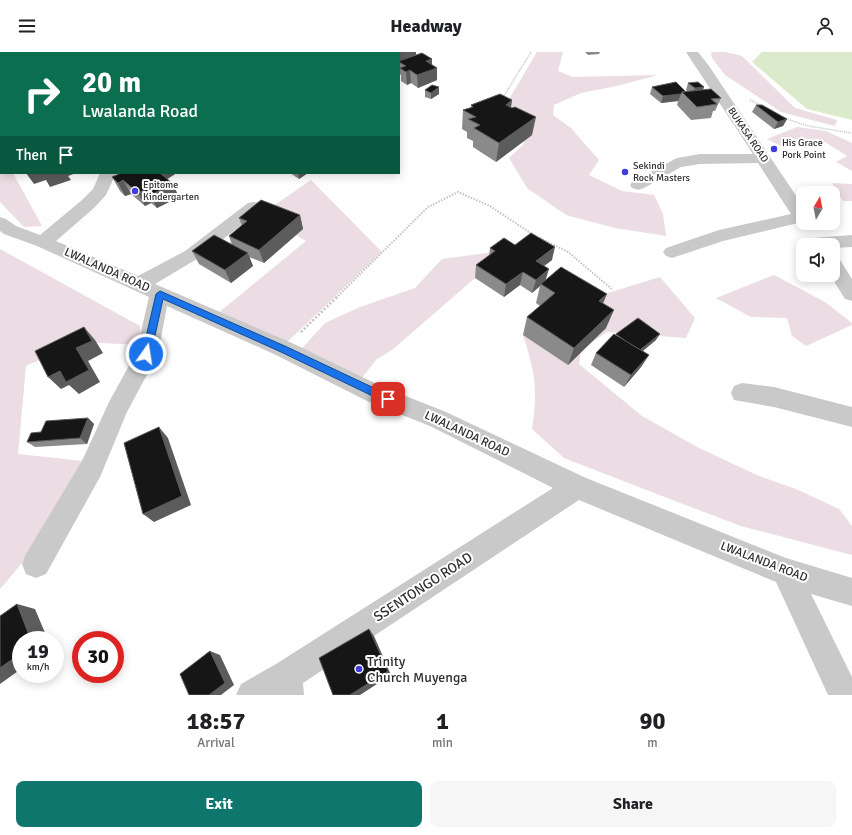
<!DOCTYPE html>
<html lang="en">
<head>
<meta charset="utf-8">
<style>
	body { margin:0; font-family:Signika,sans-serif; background:#f6f6f6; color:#202124; height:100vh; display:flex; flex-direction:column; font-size:15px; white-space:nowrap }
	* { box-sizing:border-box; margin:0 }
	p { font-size:13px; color:#757577 }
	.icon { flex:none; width:22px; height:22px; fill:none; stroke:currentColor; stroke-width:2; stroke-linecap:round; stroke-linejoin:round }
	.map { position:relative; height:643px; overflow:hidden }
	.side { display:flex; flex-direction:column; background:#fff; flex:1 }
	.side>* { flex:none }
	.banner { position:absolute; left:0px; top:0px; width:400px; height:122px; box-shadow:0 2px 10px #0003; background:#0b6e4f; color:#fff; overflow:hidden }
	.needle { width:26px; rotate:10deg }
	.fabs { position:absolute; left:796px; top:134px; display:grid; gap:8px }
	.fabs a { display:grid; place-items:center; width:44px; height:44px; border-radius:8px; background:#fff; box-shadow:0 2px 10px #0003; font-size:20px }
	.speed { position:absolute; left:12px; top:579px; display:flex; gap:8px; font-size:20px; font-weight:700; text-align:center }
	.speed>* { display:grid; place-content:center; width:52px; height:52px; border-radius:50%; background:#fff; box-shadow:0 2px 10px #0003; line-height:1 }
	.speed small { font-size:10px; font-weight:400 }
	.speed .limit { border:6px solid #d22; background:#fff; color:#111 }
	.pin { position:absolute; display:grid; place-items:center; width:34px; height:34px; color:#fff; margin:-17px; border-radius:8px; box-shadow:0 2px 6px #0006 }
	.me { position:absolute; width:44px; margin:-22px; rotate:13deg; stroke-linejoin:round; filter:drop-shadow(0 0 3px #0008) }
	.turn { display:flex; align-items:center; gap:14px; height:84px; padding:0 16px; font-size:18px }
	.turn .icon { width:52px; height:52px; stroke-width:2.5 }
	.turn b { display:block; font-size:28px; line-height:34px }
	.then { display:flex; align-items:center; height:38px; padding:0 16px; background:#0003; gap:8px; font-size:15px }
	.eta { display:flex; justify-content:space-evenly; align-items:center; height:68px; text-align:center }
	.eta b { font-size:24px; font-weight:700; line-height:28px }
	.action { display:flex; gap:8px; margin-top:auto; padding:8px 16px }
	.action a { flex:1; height:46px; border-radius:8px; background:#0f766e; color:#fff; font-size:16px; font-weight:700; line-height:46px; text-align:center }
	.action a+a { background:#f6f6f6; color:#202124 }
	header { display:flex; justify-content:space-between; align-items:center; height:52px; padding:0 16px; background:#fff; font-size:18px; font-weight:700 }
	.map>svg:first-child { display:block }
</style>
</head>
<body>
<header><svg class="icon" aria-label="menu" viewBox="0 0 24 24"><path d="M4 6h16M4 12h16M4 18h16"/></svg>Headway<svg class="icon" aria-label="person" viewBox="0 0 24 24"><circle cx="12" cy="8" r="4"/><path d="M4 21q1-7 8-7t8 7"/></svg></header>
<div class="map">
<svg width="852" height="643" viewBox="0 0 852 643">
	<rect width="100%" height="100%" fill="#fff"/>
	<!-- green -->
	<g fill="#ebdde3">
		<path d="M537,0H563L558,19L573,25L658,23L617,34L581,41L554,53L553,63L571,76L599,108L589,123L622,139L654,143L663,162L666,184L615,176L566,163L527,136L509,106L524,92L518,75L499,64Z"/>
		<path d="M711,0H725L742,4L795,56L837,68L835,74L781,60L725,23L712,6Z"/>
		<path d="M797,75L826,79L852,91V119L836,110L847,104L820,87L783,95L767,87Z"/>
		<path d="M0,121H13L42,174L24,175L0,150Z"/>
		<path d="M311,128L382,200L281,296L211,267L306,189L260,163Z"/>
		<path d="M832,131L852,132V149H843Z"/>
		<path d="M0,197L140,274L141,293L80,290L26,314L18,402L83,409L22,511L0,537Z"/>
		<path d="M502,199L488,210L475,226L392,298L377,307L356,333L296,303L325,271L360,255L415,236L442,207Z"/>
		<path d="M774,223L825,250L852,271V273L806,294L792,284L787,266L751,265L716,246Z"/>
		<path d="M660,225L695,266L686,286L607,280L581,298L579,312L642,364L697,395L759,424L796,437L839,457L852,474V503L741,474L662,444L564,406L532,377C538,336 535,321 523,283L549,259Z"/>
	</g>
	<!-- water -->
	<path fill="#daeaca" d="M762,0H852V68L807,57L752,10Z"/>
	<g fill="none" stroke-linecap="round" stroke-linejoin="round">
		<!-- path-far2 -->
		<g stroke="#c3c3c3" stroke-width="1.5" stroke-dasharray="1 1" stroke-linecap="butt">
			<path d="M502,47L531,0"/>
			<path d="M750,48L773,59"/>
			<path d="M784,66L808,74L852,81"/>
		</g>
		<!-- path-far1 -->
		<g stroke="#c3c3c3" stroke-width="2" stroke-dasharray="1.5 1.5" stroke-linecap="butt">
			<path d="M540,186L568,200L613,238"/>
			<path d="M336,246L428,155L458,140L490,154L532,182"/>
		</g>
		<!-- path -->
		<path stroke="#c3c3c3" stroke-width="2.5" stroke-dasharray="2 2" stroke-linecap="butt" d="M301,280L337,245"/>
		<!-- minor -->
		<g fill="#c9c9c9" fill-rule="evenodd">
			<path d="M309,0H322L323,1H310Z"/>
			<path d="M686,0H698L709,14L803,154V171H809H798L723,189L672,206L666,204L663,200L666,196L719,178L791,162L758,111L700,112L681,115L644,136L638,138L632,136L630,133L632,130L677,106L700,102H753Z"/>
			<path d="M100,121H116L106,143L94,156L56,189L138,224L185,199L248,151L254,150L260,151L262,155L260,159L197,207L155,232L292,291L383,335L446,360L586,426L786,506L852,526V554L811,542L852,625V643H828L776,530L579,448L303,631L304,643H236L241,632L276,612L553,436L430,374L367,349L276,303L167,254L158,302L127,360L100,425L46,522L36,526L26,522L22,512L26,502L82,409L109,350L136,301L149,245L37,194L4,182L0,179V165L6,167L16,174L40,183L82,148L93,137Z"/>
			<path d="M852,183V195L833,196V193H812L810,190L813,186Z"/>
			<path d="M833,207L840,208L852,227V249L845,247L830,223H833Z"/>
			<path d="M742,331L774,335L852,355V375L774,355L734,348L731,341L734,334Z"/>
		</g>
	</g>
	<!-- wall -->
	<g fill="#8a8a8a">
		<path d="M367,0H375V1V0H416V3L432,7V13L437,16V28L418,36L411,31L407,33L401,29V23L399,22V1H367Z"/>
		<path d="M585,0H600L599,2L588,3Z"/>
		<rect x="0" y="9" width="1" height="41"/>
		<path d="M688,31L704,35L703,38L721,46L715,59H713L711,66L691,68L677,53L678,49L661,51L650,42L652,35L687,39L686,38Z"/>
		<path d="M439,35V42L431,47L425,45V38Z"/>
		<path d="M512,48L511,55L532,83L496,110L473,95V89L467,86V80L462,77L463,58L471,56V53Z"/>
		<path d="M756,53L787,67L783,74L774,77L752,60Z"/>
		<path d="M121,121H174L175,122L167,127L179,145L157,156L151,151L145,154L131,142L125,144L120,139L112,125Z"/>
		<path d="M290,121H308L299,127Z"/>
		<path d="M300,163L303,177L264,211L249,205L253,214L231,231L199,212L192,199L232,193L229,184L242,174L239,166Z"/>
		<path d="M515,193L552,208L544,214L546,228L603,252L606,276L568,313L523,283L527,265L540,254L536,251L540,234L532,241L520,233L504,245L475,226L476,213L489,204L490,196Z"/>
		<path d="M616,282L656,288L643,299L649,303L641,315L624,335L591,313L596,301L616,283Z"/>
		<path d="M88,366L94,372L87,392L35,395L27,390L41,380Z"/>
	</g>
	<!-- shaded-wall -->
	<g fill="#5c5c5c">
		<path d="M392,0H416V4L399,10V1H389Z"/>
		<path d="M432,7V18L437,16V28L418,36L417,23L426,9Z"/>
		<path d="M410,18L411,31L407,33L406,20Z"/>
		<path d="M439,35V42L431,47V41Z"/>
		<path d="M704,35L701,42L692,43L695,36Z"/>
		<path d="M681,42L678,49L661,51L663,44Z"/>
		<path d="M512,48L509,67L506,53Z"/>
		<path d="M536,65L532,83L496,110L499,91Z"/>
		<path d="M787,67L783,74L774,77L778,70Z"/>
		<path d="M26,121H76L68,124L71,128L50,135L46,128L34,132Z"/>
		<path d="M162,121H174L175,122L166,128Z"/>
		<path d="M298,121H308L299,127Z"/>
		<path d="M123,128L131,142L125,144L118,131Z"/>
		<path d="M173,132L179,145L157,156L150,143Z"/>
		<path d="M144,138L151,151L145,154L138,141Z"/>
		<path d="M300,163L303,177L264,211L259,198Z"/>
		<path d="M555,195L552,208L533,222L536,209Z"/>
		<path d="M248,201L253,214L231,231L225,218Z"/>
		<path d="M549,217L545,230L541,232L540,234L532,241L536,228Z"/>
		<path d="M523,220L520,233L504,245L506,232Z"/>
		<path d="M607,242L599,261V249Z"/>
		<path d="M614,258L606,276L568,313L574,296Z"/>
		<path d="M84,275L95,288L103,301L88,309L100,330L79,342L69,333L61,337L48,325L60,319L76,296Z"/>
		<path d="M660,282L656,288L635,305L639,299Z"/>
		<path d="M649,303L641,315L624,335L631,323Z"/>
		<path d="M88,366L94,372L87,392L80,386Z"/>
		<path d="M159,375L168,386L191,453L154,470L143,462Z"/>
		<path d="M17,552L35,557L48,588H31Z"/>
		<path d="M369,577L374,584L391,623L360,643H350Z"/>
		<path d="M210,599L220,603L234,633L221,643H209Z"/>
		<path d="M21,601V617L0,632V616Z"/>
	</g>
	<!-- building -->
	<g fill="#161616" stroke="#5c5c5c">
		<path d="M422,1L432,7L426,9L437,16L417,23L410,18L406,20L400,16L406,14L399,10V9Z"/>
		<rect x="0" y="9" width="1" height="7"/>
		<rect x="0" y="16" width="1" height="23"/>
		<path d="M676,30L685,39L682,40L681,42L663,44L652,35Z"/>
		<path d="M698,30L704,35L695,36L688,31Z"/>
		<path d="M432,33L439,35L431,41L425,38Z"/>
		<path d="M711,37L721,46L711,47L717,52L697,55L682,40Z"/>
		<path d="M500,42L512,48L506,53L512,56L515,55L536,65L499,91L474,76L480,73L468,67L476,65L463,58L473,55L471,53Z"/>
		<path d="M756,53H762L787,67L778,70Z"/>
		<path d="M0,71H1V83L0,82Z"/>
		<path d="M121,121H160L173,132L150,143L144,138L138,141L123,128L118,131L112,125Z"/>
		<path d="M261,148L300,163L259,198L229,184L247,169L239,166Z"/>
		<path d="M531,181L555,195L536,209L549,217L536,228L523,220L506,232L476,213L495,199L490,196L504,186L515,193Z"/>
		<path d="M214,183L248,201L225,218L192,199Z"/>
		<path d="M561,215L607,242L599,249L614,258L574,296L527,265L555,241L541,232Z"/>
		<path d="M638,266L660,282L640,298L628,291L616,282Z"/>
		<path d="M84,275L92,289L76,296L89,318L66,330L60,319L48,325L35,299Z"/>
		<path d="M614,282L649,303L631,323L596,301Z"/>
		<path d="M88,366L80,386L27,390L31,381L41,380L46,369Z"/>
		<path d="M159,375L182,444L143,462L124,391Z"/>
		<path d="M17,552L31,588H21V601L0,616V564Z"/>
		<path d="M369,577L388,619L350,643H333L319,606Z"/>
		<path d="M210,599L225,631L209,643H189L180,622Z"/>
	</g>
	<!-- route -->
	<path fill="#1a73e8" stroke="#114b97" d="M160,239L287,295L391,344L393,347L388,351L385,350L281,300L163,247L151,302L150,305H143L142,302L156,242Z"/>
	<!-- markers -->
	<g fill="#403bdb" stroke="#fff" stroke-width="1.5">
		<circle cx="774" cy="97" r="4"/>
		<circle cx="625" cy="120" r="4"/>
		<circle cx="135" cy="139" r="4"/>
		<circle cx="359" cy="617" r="4"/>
	</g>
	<g text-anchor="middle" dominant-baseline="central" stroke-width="4" stroke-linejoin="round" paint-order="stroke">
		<!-- far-street labels -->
		<g font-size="10" fill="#2f2f2f" stroke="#fff">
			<text transform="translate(748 83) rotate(56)">BUKASA ROAD</text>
		</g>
		<!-- far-poi labels -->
		<g font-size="10" fill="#2f2f2f" stroke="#fff" text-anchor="start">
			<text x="782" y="91">His Grace<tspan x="782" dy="12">Pork Point</tspan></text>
			<text x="633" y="114">Sekindi<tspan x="633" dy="12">Rock Masters</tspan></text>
			<text x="143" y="133">Epitome<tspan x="143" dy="12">Kindergarten</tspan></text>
		</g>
		<!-- street labels -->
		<g font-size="12" fill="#2f2f2f" stroke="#fff">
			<text transform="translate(107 218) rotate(24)">LWALANDA ROAD</text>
			<text transform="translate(467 382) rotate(25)">LWALANDA ROAD</text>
			<text transform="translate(764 510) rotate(21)">LWALANDA ROAD</text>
		</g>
		<!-- near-street labels -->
		<g font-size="14" fill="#2f2f2f" stroke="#fff">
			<text transform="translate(423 535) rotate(-33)">SSENTONGO ROAD</text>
		</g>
		<!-- near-poi labels -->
		<g font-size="14" fill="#2f2f2f" stroke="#fff" text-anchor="start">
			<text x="367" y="609">Trinity<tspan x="367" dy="16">Church Muyenga</tspan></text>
		</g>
	</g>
</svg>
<div class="fabs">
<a><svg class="needle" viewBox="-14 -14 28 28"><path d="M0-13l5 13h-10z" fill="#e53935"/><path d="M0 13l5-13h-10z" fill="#757577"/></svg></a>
<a><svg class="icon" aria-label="sound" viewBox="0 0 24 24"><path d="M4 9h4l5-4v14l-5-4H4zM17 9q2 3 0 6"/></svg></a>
</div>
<div class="speed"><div>19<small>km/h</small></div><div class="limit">30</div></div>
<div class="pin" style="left:388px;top:347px;background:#d93025"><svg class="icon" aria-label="arrive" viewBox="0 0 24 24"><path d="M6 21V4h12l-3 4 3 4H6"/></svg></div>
<svg class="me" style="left:146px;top:302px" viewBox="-20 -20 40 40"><circle r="17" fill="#1a73e8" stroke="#fff" stroke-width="3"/><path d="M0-11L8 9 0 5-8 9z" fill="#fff"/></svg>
<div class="banner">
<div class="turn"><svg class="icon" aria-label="right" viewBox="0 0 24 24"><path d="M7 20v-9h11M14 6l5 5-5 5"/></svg><div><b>20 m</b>Lwalanda Road</div></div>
<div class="then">Then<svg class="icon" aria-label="arrive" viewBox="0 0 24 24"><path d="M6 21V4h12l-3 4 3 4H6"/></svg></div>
</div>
</div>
<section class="side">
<div class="eta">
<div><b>18:57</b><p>Arrival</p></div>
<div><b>1</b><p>min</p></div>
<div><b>90</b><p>m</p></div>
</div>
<div class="action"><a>Exit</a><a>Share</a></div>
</section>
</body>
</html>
